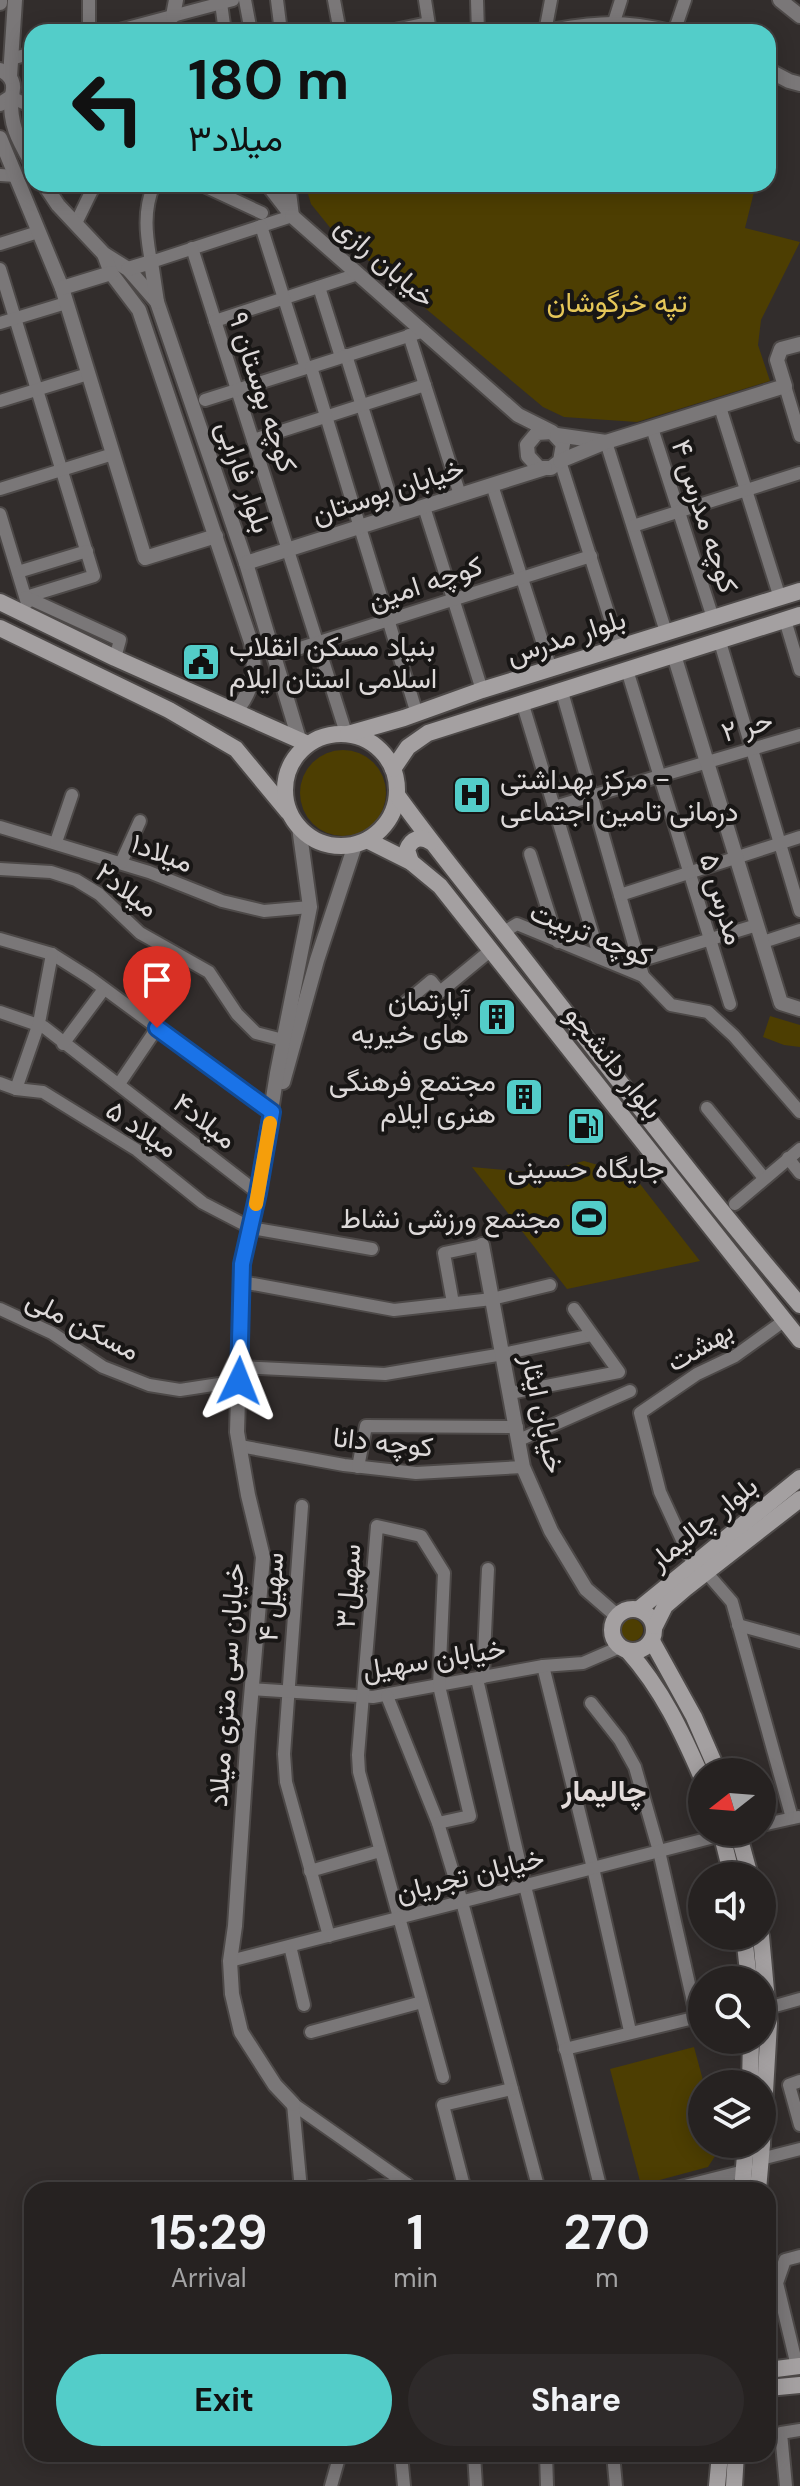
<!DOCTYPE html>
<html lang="en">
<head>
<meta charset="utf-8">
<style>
	body { margin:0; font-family:"DM Sans",Vazirmatn,sans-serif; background:#2e2a2a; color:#f1f3f6; height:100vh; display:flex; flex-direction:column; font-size:30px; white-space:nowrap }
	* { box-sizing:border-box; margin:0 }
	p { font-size:26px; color:#a4a4a5 }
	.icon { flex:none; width:44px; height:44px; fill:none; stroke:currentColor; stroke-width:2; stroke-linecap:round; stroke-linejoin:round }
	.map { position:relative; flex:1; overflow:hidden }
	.panel { position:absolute; left:24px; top:2182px; width:752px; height:280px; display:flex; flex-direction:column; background:#262221; border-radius:24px; box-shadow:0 4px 20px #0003,0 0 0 2px #423f3f }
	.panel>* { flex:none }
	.guide { position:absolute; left:24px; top:24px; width:752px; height:168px; border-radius:24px; box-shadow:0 4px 20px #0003,0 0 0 2px #423f3f; background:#53cdc9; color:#111; overflow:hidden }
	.needle { width:52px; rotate:253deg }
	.fabs { position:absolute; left:688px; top:1758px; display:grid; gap:16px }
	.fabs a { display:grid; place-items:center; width:88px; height:88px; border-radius:50%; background:#262221; box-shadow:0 4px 20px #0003,0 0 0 2px #423f3f; font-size:40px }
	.pin { position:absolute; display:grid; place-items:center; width:68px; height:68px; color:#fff; margin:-82px -34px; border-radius:50% 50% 50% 0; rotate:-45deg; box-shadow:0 0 8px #0007 }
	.pin .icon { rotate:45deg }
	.me { position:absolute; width:88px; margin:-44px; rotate:2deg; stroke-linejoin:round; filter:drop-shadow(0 0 6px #0008) }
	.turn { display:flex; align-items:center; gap:28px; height:168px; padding:0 32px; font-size:36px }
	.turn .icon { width:104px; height:104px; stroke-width:2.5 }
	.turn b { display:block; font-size:56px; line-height:68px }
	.eta { display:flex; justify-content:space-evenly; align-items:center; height:136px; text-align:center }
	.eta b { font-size:48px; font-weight:700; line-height:56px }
	.button { display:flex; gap:16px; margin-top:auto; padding:16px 32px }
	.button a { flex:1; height:92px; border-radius:48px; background:#53cdc9; color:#111; font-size:32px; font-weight:700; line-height:92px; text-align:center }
	.button a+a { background:#2e2a2a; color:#f1f3f6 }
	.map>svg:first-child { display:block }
</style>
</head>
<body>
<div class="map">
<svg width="800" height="2486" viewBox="0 0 800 2486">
	<rect width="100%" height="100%" fill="#322d2c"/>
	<!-- green -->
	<g fill="#4d3e02">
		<path d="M305,184H756L745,228L800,242L761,320L758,345L770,381L637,422L564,417L543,407L332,230L311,204Z"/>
		<circle cx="343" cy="793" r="43"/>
		<path d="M770,1016L800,1025V1047L784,1045L763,1037Z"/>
		<path d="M584,1161L633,1175L700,1261L567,1289L472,1167L538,1173Z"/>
		<circle cx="632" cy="1630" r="11"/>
		<path d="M694,2047L704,2084H702V2144H718L717,2153L708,2167L641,2185L610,2069Z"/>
	</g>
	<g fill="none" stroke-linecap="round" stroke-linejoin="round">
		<!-- minor casing -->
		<g stroke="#4d4948" stroke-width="16">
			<g id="minor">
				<path d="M245,0L251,32"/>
				<path d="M277,0L281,32"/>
				<path d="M334,0L340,32"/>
				<path d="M425,0L430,32"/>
				<path d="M477,0L478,32"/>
				<path d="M221,3L225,32"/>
				<path d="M614,22L621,0"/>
				<path d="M89,32V0"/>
				<path d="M112,32L233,0"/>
				<path d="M385,32L428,23"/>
				<path d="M545,32L551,0"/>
				<path d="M674,32L685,0"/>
				<path d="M11,59L32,53"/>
				<path d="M11,97L32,107"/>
				<path d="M0,175L16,176"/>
				<path d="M154,184C143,211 146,234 151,262L292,216"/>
				<path d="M200,184L262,213"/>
				<path d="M76,223L95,184"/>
				<path d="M0,244L38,232"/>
				<path d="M192,248L346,733"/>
				<path d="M0,269L94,576L26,597"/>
				<path d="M319,287L341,357"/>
				<path d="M215,321L358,274"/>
				<path d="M0,323L66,303"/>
				<path d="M409,335L460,495"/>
				<path d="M346,355L396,515"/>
				<path d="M785,386L800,436"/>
				<path d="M205,400L306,368L261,226"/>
				<path d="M0,401L88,374"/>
				<path d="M720,407L780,598"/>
				<path d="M652,428L713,618"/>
				<path d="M253,440L425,385"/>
				<path d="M606,442L666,632"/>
				<path d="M560,461L619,647"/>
				<path d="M492,485L551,669"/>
				<path d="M0,489L113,454"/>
				<path d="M424,507L482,690"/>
				<path d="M0,514L27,603"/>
				<path d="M633,526L800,473"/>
				<path d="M18,572L87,551"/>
				<path d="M26,597L120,640L115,658"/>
				<path d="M785,620L800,670"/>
				<path d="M720,642L800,911"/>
				<path d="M275,656L591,556"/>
				<path d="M627,670L730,1004"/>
				<path d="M562,692L643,976"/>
				<path d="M523,705L600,958"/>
				<path d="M417,714L311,367L424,331"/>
				<path d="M554,807L800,735"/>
				<path d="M0,827L149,872L222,901L264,911L310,907"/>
				<path d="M56,842L72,795"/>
				<path d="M530,854L558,942"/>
				<path d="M121,863L140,821"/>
				<path d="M0,869L51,872L76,880L99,894L140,933L209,972L237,1014L256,1033L283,1040"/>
				<path d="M620,895L800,837"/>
				<path d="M504,932L517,924L643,976L671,1005L708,1012L734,1036L800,1112"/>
				<path d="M0,939L52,954L90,978L272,1112"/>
				<path d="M763,942L800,930"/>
				<path d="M639,961L757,925"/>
				<path d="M406,1002L431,981L440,992L491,950"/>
				<path d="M0,1012L44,1027L258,1193"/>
				<path d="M63,1044L104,989"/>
				<path d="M0,1083L16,1089L43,1092L137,1150L203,1203L251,1228L372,1249"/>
				<path d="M119,1084L157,1028"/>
				<path d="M16,1089L39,1023L52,954"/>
				<path d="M707,1108L764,1178"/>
				<path d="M788,1158L800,1173"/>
				<path d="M735,1204L800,1149"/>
				<path d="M242,1282L394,1310L492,1299L550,1285"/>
				<path d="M453,1303L444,1253L482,1245"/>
				<path d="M0,1309L52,1333L103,1367L149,1385L180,1390L239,1381"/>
				<path d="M239,1367L385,1374L503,1354L592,1335"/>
				<path d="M510,1393L619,1372L574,1309"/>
				<path d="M519,1440L630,1391"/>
				<path d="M240,1446L344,1465L416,1473L523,1467"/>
				<path d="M358,1467L366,1426L517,1427"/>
				<path d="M302,1506L284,1754L286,1782L329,1936"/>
				<path d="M694,1566L660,1492L640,1413L697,1374L735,1356L785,1320"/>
				<path d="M706,1572L732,1602L792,1818"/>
				<path d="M738,1625L800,1642"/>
				<path d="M543,1666L593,1868L630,2031"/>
				<path d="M483,1677L488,1569"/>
				<path d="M477,1679L525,1886L601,2190"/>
				<path d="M251,1689L373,1697L543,1666L583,1663L620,1647"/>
				<path d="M387,1696L438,1823L462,1902L539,2190"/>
				<path d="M591,1703L620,1740L635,1767L659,1851L696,2015"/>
				<path d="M438,1823L470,1816L439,1686L444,1573L421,1536L377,1526L358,1755L359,1772L443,2077"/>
				<path d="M762,1825L798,1817"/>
				<path d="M310,1871L380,1851"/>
				<path d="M290,1946L304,2005"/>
				<path d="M230,1961L722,1835"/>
				<path d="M768,2008L800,1999"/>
				<path d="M311,2032L422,2002"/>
				<path d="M565,2049L702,2016"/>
				<path d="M800,2081L789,2085L800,2125"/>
				<path d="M293,2104L407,2184L409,2190"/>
				<path d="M293,2104L301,2190"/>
				<path d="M761,2159L800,2149"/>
				<path d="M370,2190V2187L407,2184"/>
				<path d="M465,2190L443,2105L512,2089"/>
				<path d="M669,2190L744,2171"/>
				<path d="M797,2366L777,2283L785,2260L800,2256"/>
				<path d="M401,2454L404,2486"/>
				<path d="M474,2454L476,2486"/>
				<path d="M546,2454L547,2486"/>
				<path d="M613,2454L616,2486"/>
				<path d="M331,2486L340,2454"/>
				<path d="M786,2486L781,2433L800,2430"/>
			</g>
		</g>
		<!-- tertiary casing -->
		<g stroke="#4d4948" stroke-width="18">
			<g id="tertiary">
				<path d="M780,0L800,16"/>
				<path d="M0,3V0"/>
				<path d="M173,16L176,0"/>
				<path d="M544,32C593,23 621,20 670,32"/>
				<path d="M0,70C12,75 16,85 11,97L0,104"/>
				<path d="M768,70L789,81L800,84"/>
				<path d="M10,77L15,0"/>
				<path d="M11,97C10,126 18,139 32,164"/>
				<path d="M0,138L62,288L145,558L216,536"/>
				<path d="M44,184L58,205L104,254L128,269L157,302L246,563L299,739"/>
				<path d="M269,186L292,216L288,184"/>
				<path d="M292,216L518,415L552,432L563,444L560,461L551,468H539L528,456L527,445L537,433L552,432"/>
				<path d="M104,254L111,273L139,310L251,642C257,669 253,691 235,712"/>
				<path d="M128,269L151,262L157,302"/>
				<path d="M62,288L111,273"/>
				<path d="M557,435L606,442"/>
				<path d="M560,461L606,442L785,386L777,360L781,349L800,344"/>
				<path d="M246,563L545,468"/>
				<path d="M674,655L781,1003L800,1009"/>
				<path d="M283,1082L317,960L355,845"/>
				<path d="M482,1245L523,1467L551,1531L586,1589L617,1616"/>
				<path d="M293,2104L275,2085L241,2032L232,1994L230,1961L235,1926L248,1732L263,1557L248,1495L237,1432L242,1264L258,1193L277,1073L310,907L299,827"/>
			</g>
		</g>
		<!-- secondary casing -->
		<g stroke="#4d4948" stroke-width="20">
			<g id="secondary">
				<path d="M0,602L115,658L308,744"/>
				<path d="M0,628L169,710L236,749L288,812"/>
				<circle cx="341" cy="790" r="56"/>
				<path d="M348,734L404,718L482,690L800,591"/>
				<path d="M393,769L408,747L428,733L800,615"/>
				<path d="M397,795C443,859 494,919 542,982C627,1091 710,1200 800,1305"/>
				<path d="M367,840L411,862L440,886L800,1340"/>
				<path d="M411,862L407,850C411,839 420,835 431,842"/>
				<circle cx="633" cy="1630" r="21"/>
				<path d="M639,1609L800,1478"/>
				<path d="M655,1626L665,1606L686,1588L800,1499"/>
				<path d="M652,1641L694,1717L718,1772"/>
				<path d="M628,1651C662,1689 682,1732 702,1778"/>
				<path d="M721,1832L732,1876"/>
				<path d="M738,1832L750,1876"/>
				<path d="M744,1936L749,1980"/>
				<path d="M761,1936L769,2023L762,2143"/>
				<path d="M750,2084L751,2040"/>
				<path d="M742,2190L746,2144"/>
				<path d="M758,2190L762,2144"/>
				<path d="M768,2370L800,2366"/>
				<path d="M768,2388L800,2385"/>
				<path d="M717,2486L720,2454"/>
				<path d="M734,2486L736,2454"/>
			</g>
		</g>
		<!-- minor -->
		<use href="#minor" stroke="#7a7778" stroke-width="12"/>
		<!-- tertiary -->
		<use href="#tertiary" stroke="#7a7778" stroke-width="14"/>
		<!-- secondary -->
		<use href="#secondary" stroke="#a4a0a1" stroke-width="16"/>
	</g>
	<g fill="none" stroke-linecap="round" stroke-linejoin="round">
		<!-- route casing -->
		<g stroke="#114b97" stroke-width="20">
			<path id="route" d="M157,1028L272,1112L258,1193L242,1264L239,1381"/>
		</g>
		<!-- route -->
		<use href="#route" stroke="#1a73e8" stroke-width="14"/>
		<!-- slow -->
		<path stroke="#f59e0b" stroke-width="14" d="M256,1204L270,1123"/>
	</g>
	<!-- icons -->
	<defs>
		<g id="civic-square" transform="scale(2)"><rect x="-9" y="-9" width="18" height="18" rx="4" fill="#53cdc9" stroke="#181615"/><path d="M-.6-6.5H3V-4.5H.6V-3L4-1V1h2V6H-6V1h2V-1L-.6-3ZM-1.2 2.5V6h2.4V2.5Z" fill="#111"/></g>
		<g id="hospital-square" transform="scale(2)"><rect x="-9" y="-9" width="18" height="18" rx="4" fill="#53cdc9" stroke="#181615"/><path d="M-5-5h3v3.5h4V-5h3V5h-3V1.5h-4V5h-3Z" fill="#111"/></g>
		<g id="building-square" transform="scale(2)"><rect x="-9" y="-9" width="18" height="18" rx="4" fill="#53cdc9" stroke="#181615"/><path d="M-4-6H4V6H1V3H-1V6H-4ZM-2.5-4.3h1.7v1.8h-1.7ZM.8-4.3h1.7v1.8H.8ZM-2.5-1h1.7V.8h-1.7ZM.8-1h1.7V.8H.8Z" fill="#111"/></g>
		<g id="fuel-square" transform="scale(2)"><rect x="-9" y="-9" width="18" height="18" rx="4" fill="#53cdc9" stroke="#181615"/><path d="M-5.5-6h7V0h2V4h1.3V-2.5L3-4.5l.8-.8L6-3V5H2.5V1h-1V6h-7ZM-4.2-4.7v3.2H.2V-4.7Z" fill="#111"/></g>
		<g id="stadium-square" transform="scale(2)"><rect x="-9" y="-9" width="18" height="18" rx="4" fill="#53cdc9" stroke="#181615"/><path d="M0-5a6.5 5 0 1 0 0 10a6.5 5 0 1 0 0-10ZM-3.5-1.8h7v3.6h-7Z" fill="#111"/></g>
	</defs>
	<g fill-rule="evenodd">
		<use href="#civic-square" x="201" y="662"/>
		<use href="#hospital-square" x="472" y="795"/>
		<use href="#building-square" x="497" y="1017"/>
		<use href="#building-square" x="524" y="1097"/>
		<use href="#fuel-square" x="586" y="1126"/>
		<use href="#stadium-square" x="589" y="1218"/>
	</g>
	<g text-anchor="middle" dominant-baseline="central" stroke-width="8" stroke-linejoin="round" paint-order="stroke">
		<!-- street labels -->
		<g font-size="28" fill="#ddd9d9" stroke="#181615">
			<text transform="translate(385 262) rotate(41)">خیابان رازی</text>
			<text transform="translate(263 392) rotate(72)">کوچه بوستان ۹</text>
			<text transform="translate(244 477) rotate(71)">بلوار فارابی</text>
			<text transform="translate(388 491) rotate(-18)">خیابان بوستان</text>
			<text transform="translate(705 516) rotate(72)">کوچه مدرس ۴</text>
			<text transform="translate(425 583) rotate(-18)">کوچه امین</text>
			<text transform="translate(566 637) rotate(-18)">بلوار مدرس</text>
			<text transform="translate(747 726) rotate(-16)">حر ۲</text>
			<text transform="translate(162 853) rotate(20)">میلاد۱</text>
			<text transform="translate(127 890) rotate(37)">میلاد۲</text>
			<text transform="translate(722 899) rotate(73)">مدرس ۵</text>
			<text transform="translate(591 934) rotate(22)">کوچه تربیت</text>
			<text transform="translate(614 1062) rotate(51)">بلوار دانشجو</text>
			<text transform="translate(205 1121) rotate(38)">میلاد۴</text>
			<text transform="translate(142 1129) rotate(34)">میلاد ۵</text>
			<text transform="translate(83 1325) rotate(27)">مسکن ملی</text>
			<text transform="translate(700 1346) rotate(-31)">بهشت</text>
			<text transform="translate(543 1414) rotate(78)">خیابان ایثار</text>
			<text transform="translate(383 1442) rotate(6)">کوچه دانا</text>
			<text transform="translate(703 1523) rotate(-39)">بلوار چالیمار</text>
			<text transform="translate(348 1586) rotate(-86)">سهیل۳</text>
			<text transform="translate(271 1597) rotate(-86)">سهیل ۴</text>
			<text transform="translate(434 1659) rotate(-9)">خیابان سهیل</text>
			<text transform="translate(226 1685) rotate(-86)">خیابان سی متری میلاد</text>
			<text transform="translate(470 1875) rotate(-14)">خیابان تجریان</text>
		</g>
		<!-- park labels -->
		<g font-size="28" fill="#e6c758" stroke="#181615">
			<text x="617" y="302">تپه خرگوشان</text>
		</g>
		<!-- poi labels -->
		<g font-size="28" fill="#ddd9d9" stroke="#181615" text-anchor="end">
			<text x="229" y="646" text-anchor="start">بنیاد مسکن انقلاب<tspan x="229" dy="32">اسلامی استان ایلام</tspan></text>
			<text x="500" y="779" text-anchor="start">مرکز بهداشتی -<tspan x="500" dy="32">درمانی تامین اجتماعی</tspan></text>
			<text x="469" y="1001">آپارتمان<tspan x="469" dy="32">های خیریه</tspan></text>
			<text x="496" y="1081">مجتمع فرهنگی<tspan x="496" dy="32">هنری ایلام</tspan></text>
			<text x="586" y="1168" text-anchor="middle">جایگاه حسینی</text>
			<text x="561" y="1218">مجتمع ورزشی نشاط</text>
		</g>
		<!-- neighbourhood labels -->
		<g font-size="30" font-weight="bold" fill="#e2dbda" stroke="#181615">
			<text x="604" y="1790">چالیمار</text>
		</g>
	</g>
</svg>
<div class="fabs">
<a><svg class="needle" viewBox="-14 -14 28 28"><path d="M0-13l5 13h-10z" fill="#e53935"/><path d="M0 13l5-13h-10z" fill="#a4a4a5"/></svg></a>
<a><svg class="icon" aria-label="sound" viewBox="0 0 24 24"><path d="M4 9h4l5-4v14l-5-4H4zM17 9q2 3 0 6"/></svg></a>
<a><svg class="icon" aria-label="search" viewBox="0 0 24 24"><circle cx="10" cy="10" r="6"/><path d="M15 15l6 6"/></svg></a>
<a><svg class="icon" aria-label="layers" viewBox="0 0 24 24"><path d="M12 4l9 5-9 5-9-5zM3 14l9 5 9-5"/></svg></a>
</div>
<div class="pin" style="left:157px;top:1028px;background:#d93025"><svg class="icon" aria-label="arrive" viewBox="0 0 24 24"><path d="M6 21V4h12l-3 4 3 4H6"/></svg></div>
<svg class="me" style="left:239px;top:1381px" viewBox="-20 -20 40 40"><path d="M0-17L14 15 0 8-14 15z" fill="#1a73e8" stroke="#fff" stroke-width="4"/></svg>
<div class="guide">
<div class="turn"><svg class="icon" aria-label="left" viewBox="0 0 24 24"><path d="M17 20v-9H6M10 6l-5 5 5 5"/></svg><div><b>180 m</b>میلاد۳</div></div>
</div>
<section class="panel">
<div class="eta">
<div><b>15:29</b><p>Arrival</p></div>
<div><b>1</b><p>min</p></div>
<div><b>270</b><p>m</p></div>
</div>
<div class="button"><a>Exit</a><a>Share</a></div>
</section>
</div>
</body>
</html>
